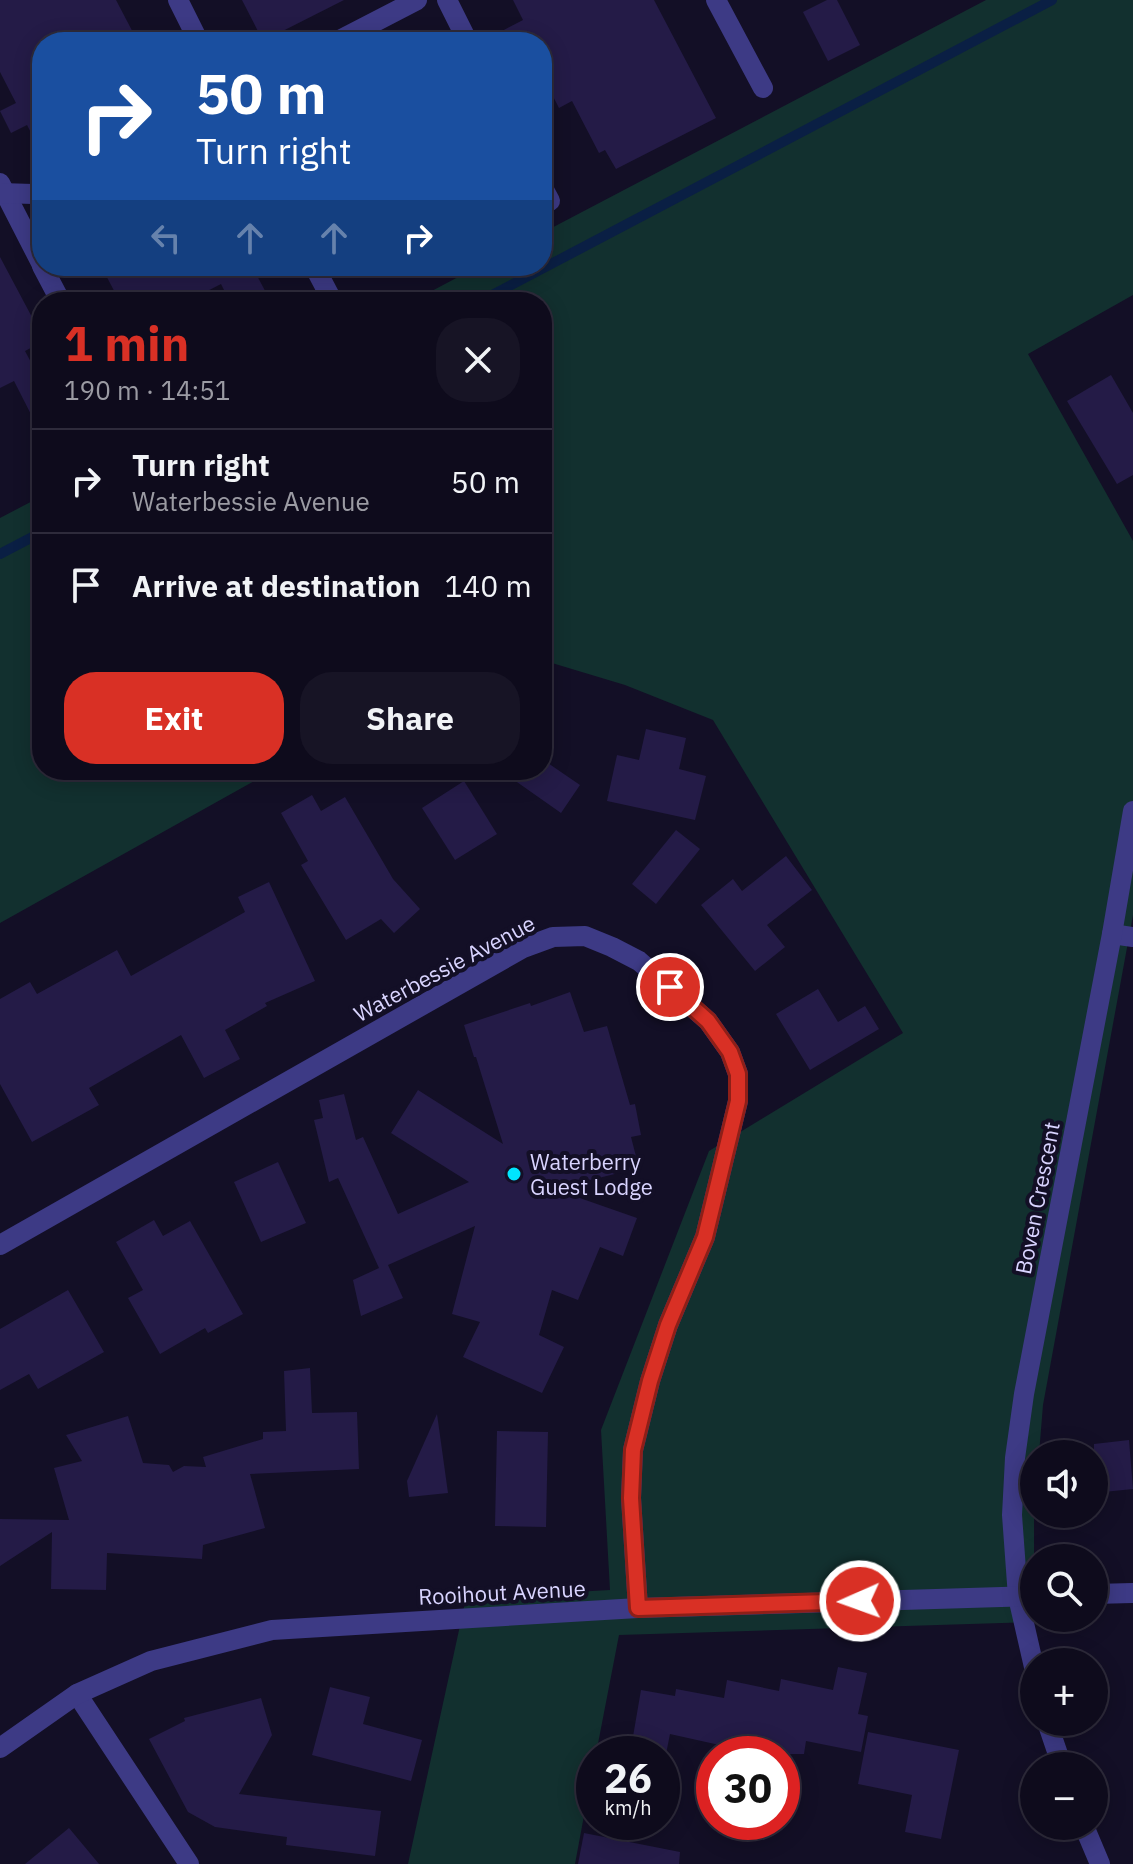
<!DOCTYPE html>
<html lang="en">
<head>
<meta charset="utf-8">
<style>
	body { margin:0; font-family:"IBM Plex Sans",sans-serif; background:#171425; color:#f1f3f6; height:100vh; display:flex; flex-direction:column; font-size:30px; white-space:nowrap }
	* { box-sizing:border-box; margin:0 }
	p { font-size:26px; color:#9b9ba3 }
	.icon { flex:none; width:44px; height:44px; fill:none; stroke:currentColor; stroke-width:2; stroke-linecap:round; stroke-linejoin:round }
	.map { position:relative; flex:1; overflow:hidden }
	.details { position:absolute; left:32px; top:292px; width:520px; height:488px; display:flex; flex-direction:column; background:#0e0b1c; border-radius:32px; box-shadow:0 4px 20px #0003,0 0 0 2px #2e2b3b }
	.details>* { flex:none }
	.top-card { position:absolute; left:32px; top:32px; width:520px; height:244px; border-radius:32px; box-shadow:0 4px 20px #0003,0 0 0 2px #2e2b3b; background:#1a4fa0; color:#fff; overflow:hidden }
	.buttons { position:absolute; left:1020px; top:1440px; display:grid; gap:16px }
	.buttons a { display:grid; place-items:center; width:88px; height:88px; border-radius:50%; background:#0e0b1c; box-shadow:0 4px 20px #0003,0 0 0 2px #2e2b3b; font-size:40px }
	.speed { position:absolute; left:576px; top:1736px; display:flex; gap:16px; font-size:40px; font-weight:700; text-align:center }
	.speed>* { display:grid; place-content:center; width:104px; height:104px; border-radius:50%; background:#0e0b1c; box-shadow:0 4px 20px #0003,0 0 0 2px #2e2b3b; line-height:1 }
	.speed small { font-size:20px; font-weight:400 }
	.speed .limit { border:12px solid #d22; background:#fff; color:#111 }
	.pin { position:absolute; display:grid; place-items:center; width:68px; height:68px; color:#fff; margin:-34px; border:4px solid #fff; border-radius:50%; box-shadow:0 2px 8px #0007 }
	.me { position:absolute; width:88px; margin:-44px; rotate:268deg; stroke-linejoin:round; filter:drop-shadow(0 0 6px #0008) }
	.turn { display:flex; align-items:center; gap:28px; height:168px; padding:0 32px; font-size:36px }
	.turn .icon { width:104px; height:104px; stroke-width:2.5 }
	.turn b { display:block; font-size:56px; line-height:68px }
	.lanes { display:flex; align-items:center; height:76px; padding:0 32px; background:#0003; justify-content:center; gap:40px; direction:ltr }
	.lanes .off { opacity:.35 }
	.round { display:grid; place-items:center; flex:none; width:84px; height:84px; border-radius:32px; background:#171425 }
	.summary { display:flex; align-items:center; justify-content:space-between; height:136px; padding:0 32px }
	h1 { font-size:48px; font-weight:700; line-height:60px; color:#d93025 }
	.button { display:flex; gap:16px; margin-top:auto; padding:16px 32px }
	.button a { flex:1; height:92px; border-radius:32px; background:#d93025; color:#fff; font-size:32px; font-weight:700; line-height:92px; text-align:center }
	.button a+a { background:#171425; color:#f1f3f6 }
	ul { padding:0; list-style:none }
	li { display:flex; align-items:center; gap:24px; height:104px; padding:0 32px; border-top:2px solid #2e2b3b }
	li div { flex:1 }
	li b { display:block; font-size:30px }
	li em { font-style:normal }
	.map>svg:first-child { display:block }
</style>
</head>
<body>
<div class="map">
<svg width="1133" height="1864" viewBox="0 0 1133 1864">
	<rect width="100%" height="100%" fill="#130f26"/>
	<!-- green -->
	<g fill="#12302f">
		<path d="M986,0H1133V295L1028,354L1133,541V915L1043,1405L1039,1454H1034V1618H1036L1037,1622L619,1635L596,1754H594V1762L575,1864H408L466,1598L610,1590L601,1430L709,1151L903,1033L713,720L625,685L542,660V302H411L479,266H542V233Z"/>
		<path d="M42,496V770H274L0,923V518Z"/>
	</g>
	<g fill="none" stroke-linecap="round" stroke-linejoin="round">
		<!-- stream -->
		<g stroke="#0a1f44" stroke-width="10">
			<path d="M479,302L1052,0"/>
			<path d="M0,554L42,532"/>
		</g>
	</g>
	<!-- building -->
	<g fill="#241b47">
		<path d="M0,0H116L138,42H42V154L27,125L11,133L0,111L16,103L0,72Z"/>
		<path d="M242,0H344L263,41Z"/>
		<path d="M513,0H654L716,118L616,169L605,150L599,153L572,101L559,108L542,75V42H481L523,20Z"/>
		<path d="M827,0H837L860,45L828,61L803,12Z"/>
		<path d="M0,257L42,336V342L25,351L42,383V436L14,381L0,388Z"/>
		<path d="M101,266H256L253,268L271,302H230L221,284L186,302H120Z"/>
		<path d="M1111,375L1133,413V475L1117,484L1067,401Z"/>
		<path d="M646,729L686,738L679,769L706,776L695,820L607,801L617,755L639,760Z"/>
		<path d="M542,759L580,785L561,813L500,770H542Z"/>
		<path d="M464,781L497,834L455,860L422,808Z"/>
		<path d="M312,795L321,811L345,797L393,879L420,909L394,933L381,919L346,940L301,865L308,861L281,813Z"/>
		<path d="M676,830L700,849L656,904L632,884Z"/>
		<path d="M786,856L812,890L767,925L785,947L755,971L701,905L733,879L742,891Z"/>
		<path d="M269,882L315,981L265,1003L267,1006L225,1030L240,1059L204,1078L181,1035L89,1088L99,1105L32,1142L0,1084V999L30,982L37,994L117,950L131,976L245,912L238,897Z"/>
		<path d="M818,989L838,1022L865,1006L879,1029L810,1070L776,1014Z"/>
		<path d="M570,992L584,1032L607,1026L630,1105L635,1104L641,1135L631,1137L639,1168L554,1189L637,1218L623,1256L600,1247L578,1300L552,1290L539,1335L564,1347L542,1393L463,1357L480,1322L452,1314L475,1226L388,1265L403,1298L361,1316L353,1280L379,1268L338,1178L329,1182L314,1120L323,1118L319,1100L344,1094L356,1140L363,1137L398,1214L469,1182L391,1133L418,1090L503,1144L476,1057H474L464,1025L530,1003L531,1006Z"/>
		<path d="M278,1162L306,1223L261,1242L234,1182Z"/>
		<path d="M154,1220L163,1236L190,1221L243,1314L208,1333L205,1328L160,1354L128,1298L143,1290L116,1242Z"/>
		<path d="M68,1290L104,1352L38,1389L29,1374L0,1390V1329Z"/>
		<path d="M310,1368L312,1413L357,1412L359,1469L250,1474L265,1528L203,1545L202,1559L107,1553L106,1590L51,1589L52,1532L0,1566V1519L69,1520L54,1468L82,1461L66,1435L128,1416L143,1463L169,1465L173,1472L184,1466L206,1467L203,1457L263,1439V1432L286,1431L284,1371Z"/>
		<path d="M437,1414L448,1493L409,1497L407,1481Z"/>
		<path d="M497,1431L548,1432L546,1527L495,1526Z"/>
		<path d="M1129,1440L1133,1489L1094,1493V1444Z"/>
		<path d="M838,1667L867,1673L858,1714L868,1716L861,1752L806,1741L804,1754H732L733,1748L670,1734L666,1754H630L641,1690L675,1696L676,1689L724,1698L727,1680L779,1691L781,1679L833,1690Z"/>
		<path d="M330,1687L370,1697L363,1724L422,1740L411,1781L312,1755Z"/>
		<path d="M261,1698L272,1735L239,1794L381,1811L375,1856L286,1845L287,1837L215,1827L188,1812L149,1739L185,1721L184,1718Z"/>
		<path d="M868,1732L959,1750L941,1839L905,1832L912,1795L858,1784Z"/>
		<path d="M69,1828L99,1864H25Z"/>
		<path d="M584,1833L680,1852L679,1864H578Z"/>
	</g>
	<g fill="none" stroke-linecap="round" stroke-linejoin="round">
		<!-- minor -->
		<g stroke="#3d3a85" stroke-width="20">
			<path d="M178,0L199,42"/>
			<path d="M447,0L468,42"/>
			<path d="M716,0L763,88"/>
			<path d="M336,42L417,0"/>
			<path d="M0,183L42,265"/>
			<path d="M542,186L550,201"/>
			<path d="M0,193L33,194L42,192"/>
			<path d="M42,266L61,302"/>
			<path d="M314,266L333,302"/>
			<path d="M1112,934L1133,937"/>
			<path d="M0,1245L523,948L553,937L585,936L612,947L639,961L708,1021L730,1052L738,1074V1101L705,1237L668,1325L650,1381L633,1450L631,1498L638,1608"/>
			<path d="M1094,1594L1133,1593"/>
			<path d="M1034,1667L1018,1597L1012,1515L1015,1458L1024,1394L1112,934L1133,811"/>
			<path d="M77,1694L189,1864"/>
			<path d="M1047,1722L1062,1766"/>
			<path d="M0,1748L77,1694L151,1661L272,1630L638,1608L1034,1596"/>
			<path d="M1084,1826L1100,1864"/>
		</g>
	</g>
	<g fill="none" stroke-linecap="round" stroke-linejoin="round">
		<!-- route casing -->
		<g stroke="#8d1f18" stroke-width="20">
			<path id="route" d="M670,987L708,1021L730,1052L738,1074V1101L705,1237L668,1325L650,1381L633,1450L631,1498L638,1608L860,1601"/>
		</g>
		<!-- route -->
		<use href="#route" stroke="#d93025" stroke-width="14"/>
	</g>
	<!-- markers -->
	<circle fill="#00e5ff" stroke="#130f26" stroke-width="3" cx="514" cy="1174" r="8"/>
	<g text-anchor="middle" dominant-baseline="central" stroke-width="8" stroke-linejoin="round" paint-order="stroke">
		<!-- street labels -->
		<g font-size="22" fill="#d9d4ff" stroke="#130f26">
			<text transform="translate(444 968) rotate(-28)">Waterbessie Avenue</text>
			<text transform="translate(1037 1198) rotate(-79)">Boven Crescent</text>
			<text transform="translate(502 1592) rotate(-3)">Rooihout Avenue</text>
		</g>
		<!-- poi labels -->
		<g font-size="22" fill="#d9d4ff" stroke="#130f26" text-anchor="start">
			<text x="530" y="1161">Waterberry<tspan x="530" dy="25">Guest Lodge</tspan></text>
		</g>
	</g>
</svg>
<div class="buttons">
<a><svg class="icon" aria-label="sound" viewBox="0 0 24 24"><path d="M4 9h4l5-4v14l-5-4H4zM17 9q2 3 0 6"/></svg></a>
<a><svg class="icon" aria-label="search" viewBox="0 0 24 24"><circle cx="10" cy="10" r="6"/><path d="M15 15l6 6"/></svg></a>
<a>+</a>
<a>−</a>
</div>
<div class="speed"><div>26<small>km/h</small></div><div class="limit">30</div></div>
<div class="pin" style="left:670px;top:987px;background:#d93025"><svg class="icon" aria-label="arrive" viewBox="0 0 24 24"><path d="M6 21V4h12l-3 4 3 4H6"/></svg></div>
<svg class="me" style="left:860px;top:1601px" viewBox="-20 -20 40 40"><circle r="17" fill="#d93025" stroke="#fff" stroke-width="3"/><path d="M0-11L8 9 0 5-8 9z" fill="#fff"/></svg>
<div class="top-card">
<div class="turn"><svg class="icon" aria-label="right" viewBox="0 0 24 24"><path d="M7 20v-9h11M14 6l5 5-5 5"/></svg><div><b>50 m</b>Turn right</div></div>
<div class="lanes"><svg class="icon off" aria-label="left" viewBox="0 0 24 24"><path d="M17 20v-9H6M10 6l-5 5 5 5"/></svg><svg class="icon off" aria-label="ahead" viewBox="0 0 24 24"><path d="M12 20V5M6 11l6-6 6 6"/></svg><svg class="icon off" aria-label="ahead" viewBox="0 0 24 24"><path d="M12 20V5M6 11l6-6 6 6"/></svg><svg class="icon" aria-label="right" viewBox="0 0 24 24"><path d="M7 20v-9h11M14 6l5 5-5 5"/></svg></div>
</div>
<section class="details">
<div class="summary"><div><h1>1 min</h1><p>190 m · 14:51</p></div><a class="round"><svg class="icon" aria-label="close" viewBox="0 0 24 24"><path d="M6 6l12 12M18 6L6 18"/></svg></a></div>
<ul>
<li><svg class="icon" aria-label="right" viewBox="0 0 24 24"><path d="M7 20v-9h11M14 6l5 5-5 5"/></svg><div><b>Turn right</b><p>Waterbessie Avenue</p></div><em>50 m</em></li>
<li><svg class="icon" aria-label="arrive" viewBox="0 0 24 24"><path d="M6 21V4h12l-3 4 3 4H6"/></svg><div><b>Arrive at destination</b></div><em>140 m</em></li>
</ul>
<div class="button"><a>Exit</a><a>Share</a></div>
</section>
</div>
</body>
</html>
